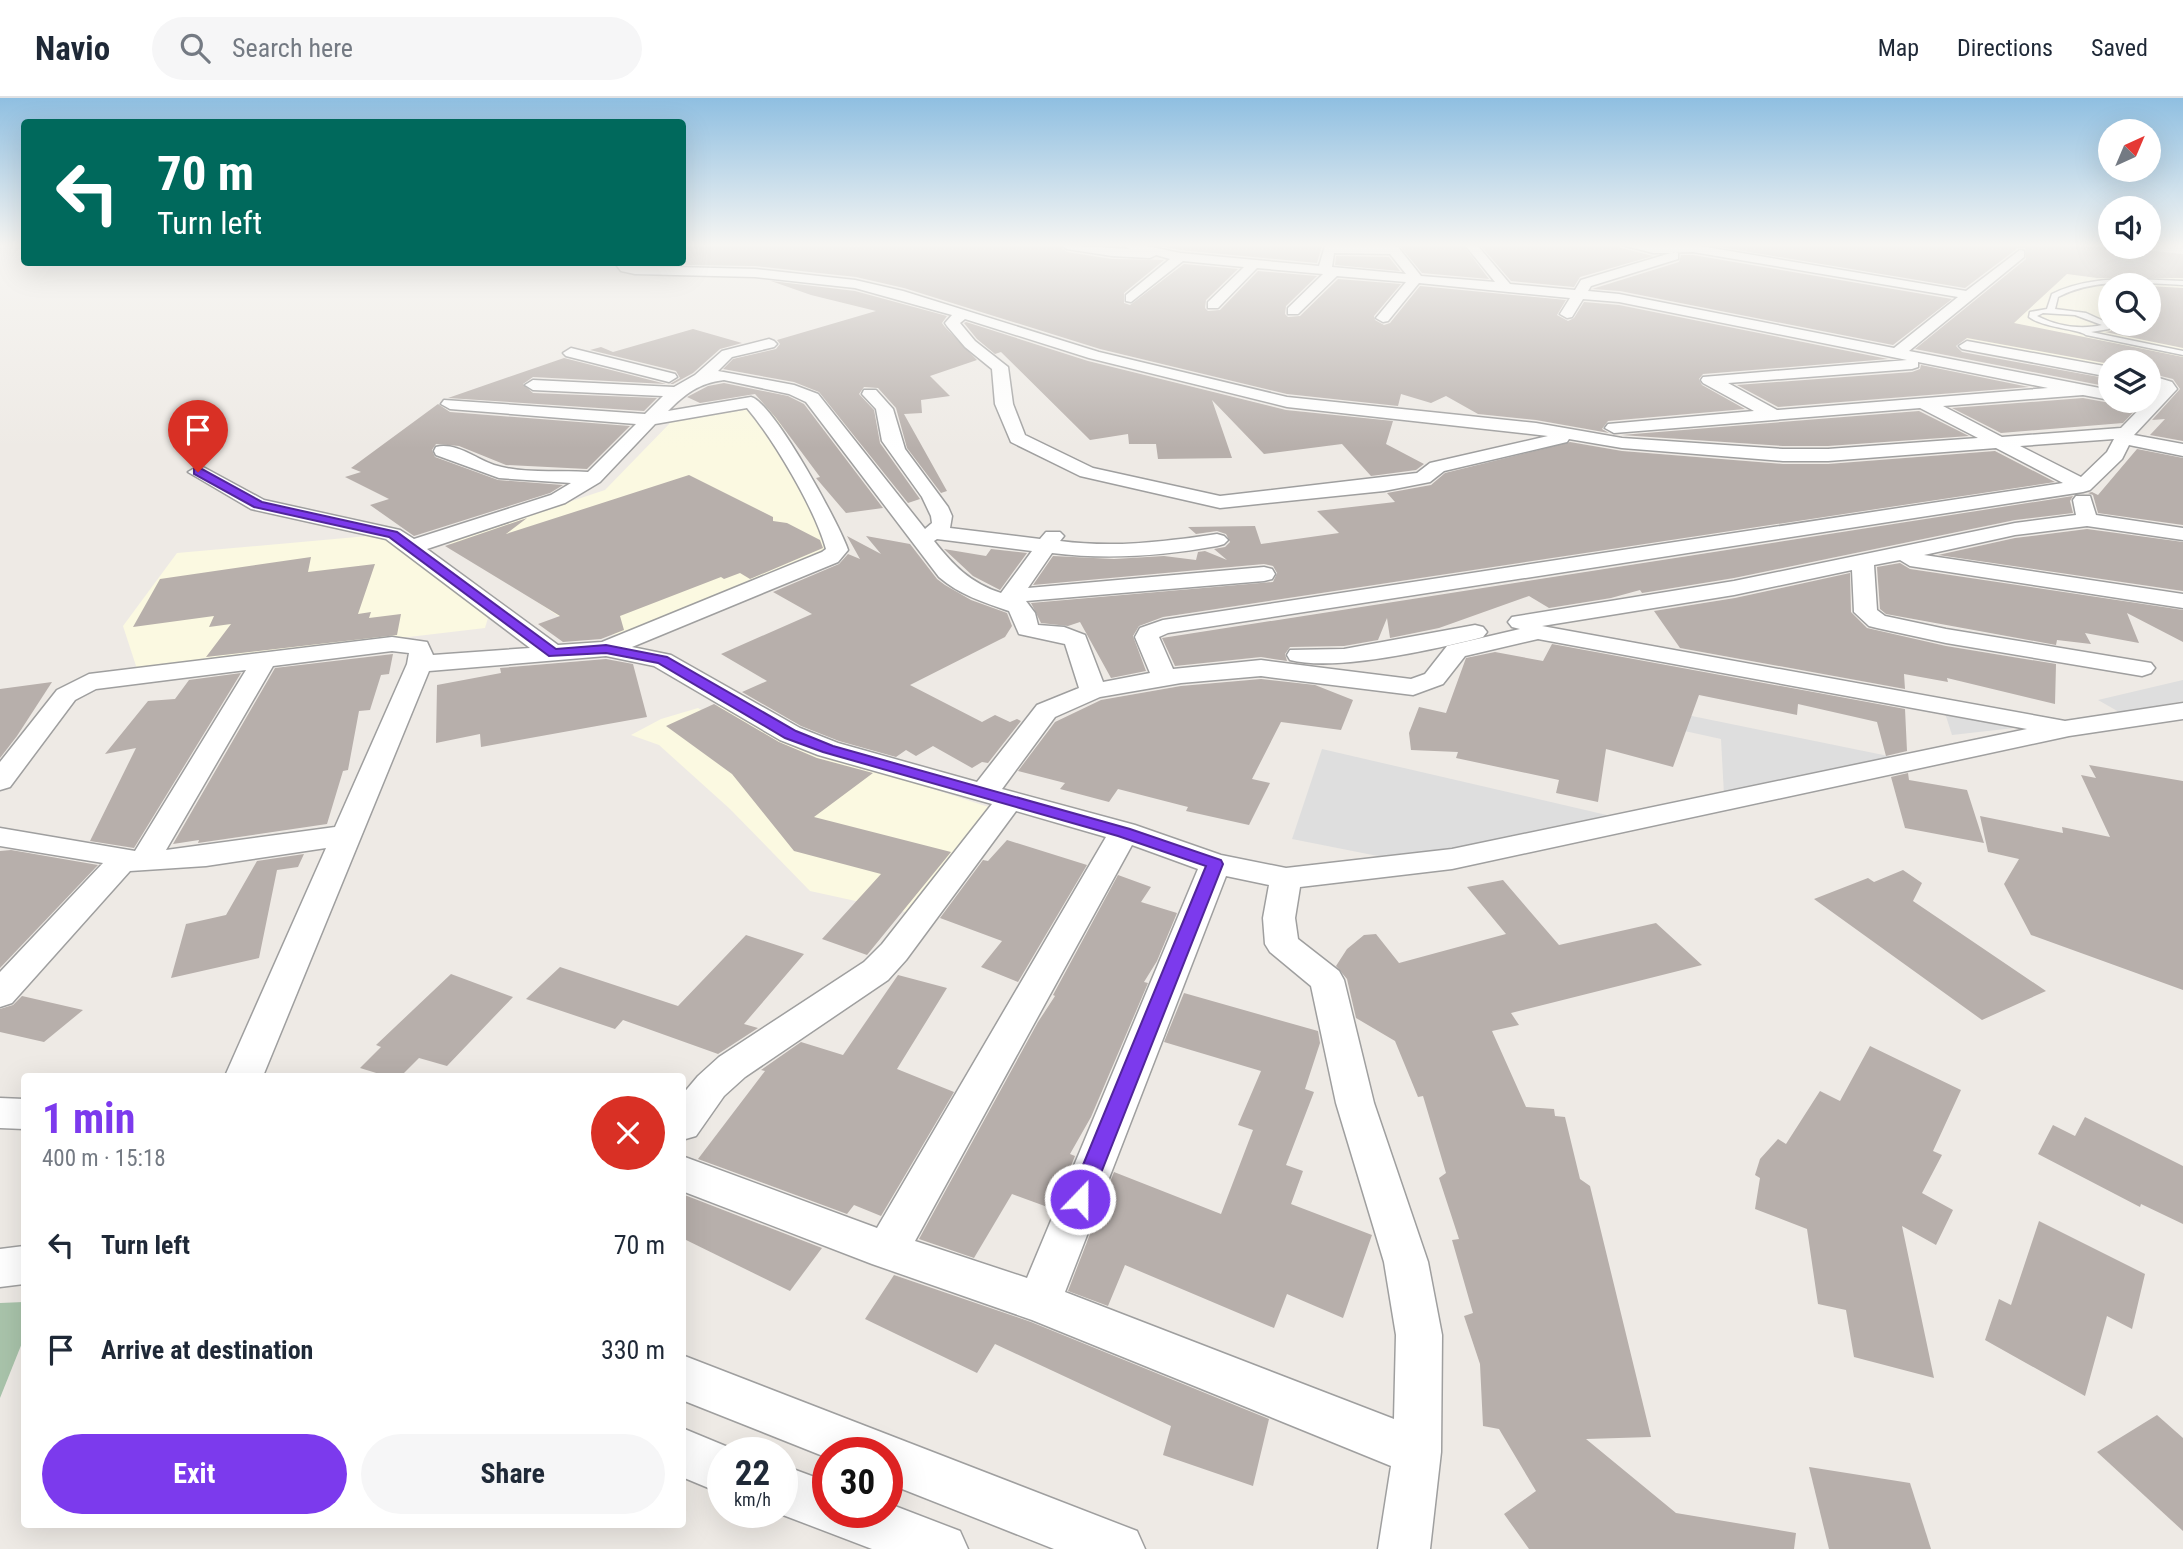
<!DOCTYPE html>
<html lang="en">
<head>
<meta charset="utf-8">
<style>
	body { margin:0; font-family:"Roboto Condensed",sans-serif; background:#f6f6f7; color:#1f2937; height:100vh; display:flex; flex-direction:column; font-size:26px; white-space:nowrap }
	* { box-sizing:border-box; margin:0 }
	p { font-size:23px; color:#747a83 }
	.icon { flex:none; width:38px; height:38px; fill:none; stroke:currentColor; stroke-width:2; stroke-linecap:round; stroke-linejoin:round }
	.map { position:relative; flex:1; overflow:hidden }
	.details { position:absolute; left:21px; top:975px; width:665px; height:455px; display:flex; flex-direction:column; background:#fff; border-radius:7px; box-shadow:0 7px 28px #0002 }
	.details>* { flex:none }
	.top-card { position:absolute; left:21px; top:21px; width:665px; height:147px; border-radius:7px; box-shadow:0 7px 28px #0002; background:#00695c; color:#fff; overflow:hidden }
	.needle { width:46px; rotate:44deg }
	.buttons { position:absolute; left:2098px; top:21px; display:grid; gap:14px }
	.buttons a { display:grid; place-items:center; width:63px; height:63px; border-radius:50%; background:#fff; box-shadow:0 7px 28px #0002; font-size:35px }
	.speed { position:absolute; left:707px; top:1339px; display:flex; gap:14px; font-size:35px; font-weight:700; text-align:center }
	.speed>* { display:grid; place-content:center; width:91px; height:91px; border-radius:50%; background:#fff; box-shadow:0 7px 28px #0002; line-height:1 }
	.speed small { font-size:18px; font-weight:400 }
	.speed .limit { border:10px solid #d22; background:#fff; color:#111 }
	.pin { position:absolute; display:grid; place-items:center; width:60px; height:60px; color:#fff; margin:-72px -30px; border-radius:50% 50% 50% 0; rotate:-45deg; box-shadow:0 0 7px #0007 }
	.pin .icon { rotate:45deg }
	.me { position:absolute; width:77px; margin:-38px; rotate:22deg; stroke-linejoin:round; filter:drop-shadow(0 0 5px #0008) }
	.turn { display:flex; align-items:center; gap:24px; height:147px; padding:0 21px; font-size:32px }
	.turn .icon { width:91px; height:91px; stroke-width:2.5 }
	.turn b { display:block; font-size:49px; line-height:60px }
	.round { display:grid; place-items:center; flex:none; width:74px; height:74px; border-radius:37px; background:#f6f6f7 }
	.head { display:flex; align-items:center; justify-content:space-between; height:119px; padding:0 21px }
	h1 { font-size:42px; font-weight:700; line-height:52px; color:#7c3aed }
	.primary-button { display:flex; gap:14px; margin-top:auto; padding:14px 21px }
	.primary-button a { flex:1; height:80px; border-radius:42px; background:#7c3aed; color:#fff; font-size:28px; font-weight:700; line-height:80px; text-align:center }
	.primary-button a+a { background:#f6f6f7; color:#1f2937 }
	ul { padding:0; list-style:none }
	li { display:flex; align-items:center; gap:21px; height:105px; padding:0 21px }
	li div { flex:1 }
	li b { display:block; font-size:26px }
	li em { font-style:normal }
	header { display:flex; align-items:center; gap:42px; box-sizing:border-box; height:98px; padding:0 35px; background:#fff; border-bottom:2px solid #e0e1e3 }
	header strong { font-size:33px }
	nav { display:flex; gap:38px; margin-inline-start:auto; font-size:24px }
	.search { width:490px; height:63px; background:#f6f6f7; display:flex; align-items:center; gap:18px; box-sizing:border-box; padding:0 24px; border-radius:38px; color:#747a83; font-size:26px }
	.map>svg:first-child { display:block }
</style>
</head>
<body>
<header>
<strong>Navio</strong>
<div class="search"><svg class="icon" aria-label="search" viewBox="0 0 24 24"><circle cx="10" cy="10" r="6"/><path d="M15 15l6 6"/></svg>Search here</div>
<nav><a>Map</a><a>Directions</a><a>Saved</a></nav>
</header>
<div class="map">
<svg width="2183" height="1451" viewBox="0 0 2183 1451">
	<rect width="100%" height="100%" fill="#eeeae5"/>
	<!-- education -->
	<g fill="#fbf9e1" fill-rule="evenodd">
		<path d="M2057,150L2183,166V281L2149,264H2110V268L1950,238ZM2110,187H2149V226H2110Z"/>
		<path d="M771,308L845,448L648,537L585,536L448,444L605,392L672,323Z"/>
		<path d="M390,436L490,513L485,530L137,571L123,528L177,455Z"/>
		<path d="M727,604L787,644L998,712L915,816L810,793L730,711L659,647L631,637L661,621L698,610L704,614Z"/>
	</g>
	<!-- cemetery -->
	<path fill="#a9c4ab" d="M24,1204V1240L0,1300V1205Z"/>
	<!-- parking -->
	<g fill="#dedede">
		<path d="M2183,582V603L2121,615L2098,602Z"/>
		<path d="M1638,607L1903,661L1724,697L1721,641L1639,623Z"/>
		<path d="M1943,609L2041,627L1952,637Z"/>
		<path d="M1322,651L1611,718L1398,762L1292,741Z"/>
	</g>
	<!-- building -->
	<g fill="#b7afab">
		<path d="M682,147L861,149L859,147H1059L1067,154L1112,161L1164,162L1124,195V205L1130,207L1184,166L1238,171L1206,202L1205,210L1208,213L1220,212L1258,173L1317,178L1286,208L1285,216L1288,219L1300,218L1338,181L1401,186L1374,218L1375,222L1384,227L1390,225L1420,188L1566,202L1557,217L1568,223L1574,220L1584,204L1619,207L1888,261L1703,276L1699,281L1702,287L1745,311L1608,323L1602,331L1609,335L1536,322L1478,316L1446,298L1431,305L1401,296L1398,308L1287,296L1100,251L904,190L856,179L755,168L685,167Z"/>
		<path d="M1154,147H1305L1322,148L1317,165L1180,152Z"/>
		<path d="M1399,147H1463L1489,181L1422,175Z"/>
		<path d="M1480,147H1619L1621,150L1653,158L1580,179L1574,189L1511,183Z"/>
		<path d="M1707,147L2117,149L2183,156V180H2097L2067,176L2014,225L2183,259V343L2150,337L2165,321L2152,322L2180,291L2173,281L2149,275V264H2110V266L1967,240L1956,248L1962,254L2110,281V289L1915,251L2026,161L2025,150H2018L1965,190Z"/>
		<path d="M1681,157H1693L1952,201L1893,247L1620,193L1592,191L1679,164Z"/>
		<path d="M1336,158L1389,159L1400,173L1335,167Z"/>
		<path d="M771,183L855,193L947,218L942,225L945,229L977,262L930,278L950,298L921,302L922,315L904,316L947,393L941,395L907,350L896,310L878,290L864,289L859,296L874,312L880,345L920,401L908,405L819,294L794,284L723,271L733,261L776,251L780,246L777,242L876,213L811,197Z"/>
		<path d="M2149,188L2183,190V250L2105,234L2111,233L2112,226H2149Z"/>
		<path d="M966,224L1088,263L1286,312L1393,323L1386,346L1424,366L1416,372L1371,378L1342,346L1264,356L1212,302L1232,360L1158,361L1156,346H1129L1128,336L1090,342L1001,254L995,256L977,241L964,225Z"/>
		<path d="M693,231L742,245L720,251L693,275L673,286H670L680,280L676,273L590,252L601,249L613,254Z"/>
		<path d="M564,260L666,286L533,279L523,286L533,295L657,300L644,313L448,300Z"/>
		<path d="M1921,267L2029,289L1778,309L1737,287L1912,274L1920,271Z"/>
		<path d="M724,285L788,298L804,306L883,410L846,415L816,380L820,379L776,320L755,296L700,305L687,299L708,288Z"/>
		<path d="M2083,300L2110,305L2144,303L2123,325L2001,335L1952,310Z"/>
		<path d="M438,306L450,314L630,328L587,371L506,367L459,348L436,346L432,352L435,359L498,382L563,387L550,395L414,438L370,407L389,401L345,379L361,374L351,370Z"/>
		<path d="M1919,313L1969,338L1828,348H1783L1621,337Z"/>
		<path d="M1570,344L1622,353L1783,366H1828L1995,353L2055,384L1163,519L1139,528L1133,538L1146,573L1111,580L1080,524L1068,528L1041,525L1031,505L1273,484L1277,475L1273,468L1264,466L1033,487L1053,458L1114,461L1164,458L1196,462L1198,454L1205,453L1227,462L1214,451L1225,449L1230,444L1226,436L1217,433L1196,436L1188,429L1255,428L1261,446L1339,435L1317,413L1395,404L1387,395L1431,387L1445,375Z"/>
		<path d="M2137,351L2183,360V427L2098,415L2093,397L2088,395L2092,394L2098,397Z"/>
		<path d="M689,377L773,419V423L787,425L820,442L823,450L750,481L740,475L724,481L721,479L620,518L624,532L601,541L563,544L538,526L560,518L445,448L527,420L506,436Z"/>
		<path d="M2073,398L2070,403L2073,415L2015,422L1734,480L1642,495L1640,492L1611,500L1549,510L1529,498L1439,530L1390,540L1387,520L1378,542L1344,548L1290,549L1285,556L1287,563L1261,559L1175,568L1162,540Z"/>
		<path d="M2087,431L2183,444V493L1938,457L2015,440Z"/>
		<path d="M847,438L881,456L866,438L910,446L937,481L945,487L971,502L1007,515L1012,528L1005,539L910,587L982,624L995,617L1010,624L1017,621L1021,623L988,665L982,664L972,670L933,648L916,658L906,652L896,659L839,643L801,628L742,594L767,583L721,556L812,516L773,494L839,466L848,456L860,461Z"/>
		<path d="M944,451L986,458L991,451L1027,455L1000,492L973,478Z"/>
		<path d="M311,459L308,474L375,466L358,516L371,514L369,520L401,516L397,537L206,559L231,526L209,529L214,518L133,529L160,481Z"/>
		<path d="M1900,465L1910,471L2183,512V544L2127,515L2139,545L2085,535L2091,546L2057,542L2056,547L1886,516L1880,511L1877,469Z"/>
		<path d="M1850,475L1851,514L1867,530L1946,548L2056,566L2055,606L1947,580L1948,584L1904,576L1905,591L1680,550L1654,513L1735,500Z"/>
		<path d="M1552,546L1905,611L1907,653L1886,658L1877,624L1798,606L1797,617L1699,597L1673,669L1606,651L1598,704L1556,695L1559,682L1456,660L1458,654L1411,652L1409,635L1419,609L1446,615L1466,560L1495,554L1543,563Z"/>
		<path d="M393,556L389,576L381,577L370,612L359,613L348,672L343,673L327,726L198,745L199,742L173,746L275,570Z"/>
		<path d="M606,561L633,566L647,619L481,649L480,636L436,645L437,587L501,575L500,570Z"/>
		<path d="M241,575L134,750L90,743L136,650L105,656L148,603L175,601L189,582Z"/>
		<path d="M1261,581L1315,587L1353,602L1341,632L1281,624L1252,681L1270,685L1249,727L1186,713L1188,709L1118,691L1109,704L1060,691L1065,685L1018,673L1055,624L1101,602L1181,588Z"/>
		<path d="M52,584L17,638L0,660V591Z"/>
		<path d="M714,606L779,644L817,660L873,675L814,719L951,754L867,857L822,841L881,776L794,753L732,676L666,628Z"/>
		<path d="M2089,667L2183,683V892L2031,837L2004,786L2019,761L1988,754L1980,718L2063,735L2062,729L2110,739L2081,677L2096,680Z"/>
		<path d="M1908,675L1909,682L1967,692L1984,745L1905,730L1891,679Z"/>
		<path d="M1007,742L1087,767L1018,884L981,869L1002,843L940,820L983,762L988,763Z"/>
		<path d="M11,752L98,767L0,870V753Z"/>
		<path d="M304,756L298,769L277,772L259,860L171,880L186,826L226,817L257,763Z"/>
		<path d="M1903,772L1922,785L1913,803L2046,893L1982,922L1814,801L1868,780L1874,784Z"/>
		<path d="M1118,777L1151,789L1141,804L1177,815L1157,863L1144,884L1148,885L1091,1019L1070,1056L1075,1058L1053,1111L1012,1096L974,1160L919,1141L1038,924L1055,898L1053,897Z"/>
		<path d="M1503,782L1559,847L1656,825L1702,867L1511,915L1519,927L1492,933L1526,1009L1554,1011L1555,1018L1565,1019L1580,1081L1590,1088L1651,1339L1586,1341L1676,1415L1796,1435L1794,1451H1529L1504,1416L1536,1393L1499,1331L1483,1328L1480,1266L1464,1218L1473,1215L1452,1142L1459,1141L1439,1080L1446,1075L1423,998L1418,999L1395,943L1356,920L1347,881L1336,868L1347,851L1364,837L1376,836L1399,865L1506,836L1467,789Z"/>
		<path d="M746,837L804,856L744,926L758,930L718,956L623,922L615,931L526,901L560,869L678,908Z"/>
		<path d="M451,876L513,899L447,968L419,960L401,978H386L360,970L381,949L376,947Z"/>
		<path d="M898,877L947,890L897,971L954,994L881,1118L854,1107L847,1116L698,1061L765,973L761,972L801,944L843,957Z"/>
		<path d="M1184,895L1318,933L1320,945L1305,991L1314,994L1286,1067L1303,1073L1291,1106L1372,1137L1343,1220L1287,1196L1274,1230L1125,1167L1108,1208L1068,1193L1114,1074L1221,1116L1253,1032L1238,1027L1261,973L1164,944Z"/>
		<path d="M22,898L83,912L44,944L0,934V911L13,907Z"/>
		<path d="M1870,948L1961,992L1933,1053L1942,1057L1922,1095L1953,1112L1936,1147L1902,1128L1934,1280L1854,1259L1846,1212L1818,1206L1807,1131L1755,1111L1760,1080L1755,1077L1760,1061L1778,1041L1786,1046L1820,993L1840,1003Z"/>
		<path d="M2085,1019L2183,1068V1126L2141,1106L2140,1109L2038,1056L2053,1027L2075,1038Z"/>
		<path d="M682,1096L822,1150L790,1193L682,1140Z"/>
		<path d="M2039,1123L2145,1176L2132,1231L2107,1218L2085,1298L1985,1242L1999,1201L2011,1207Z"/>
		<path d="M894,1177L1031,1224L1269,1321L1253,1388L1163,1357L1171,1328L995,1246L977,1275L865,1221Z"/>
		<path d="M2157,1317L2183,1340V1433L2097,1354Z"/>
		<path d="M1809,1369L1910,1385L1931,1451H1829Z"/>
	</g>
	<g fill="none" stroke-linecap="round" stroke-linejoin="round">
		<!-- service casing -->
		<g stroke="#9f9f9f" stroke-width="3">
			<path id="service" d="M2135,181L2183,183V187C2142,185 2096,179 2058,199L2055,211L2086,215L2110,226L2109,231L2091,234L2183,253V257L2086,237C2080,231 2044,230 2029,219L2030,214L2047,211L2052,196C2078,183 2106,181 2135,181ZM2043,215L2075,217L2102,227C2080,232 2057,228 2037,218Z"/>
		</g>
		<!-- minor casing -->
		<g stroke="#9f9f9f" stroke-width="3">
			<g id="minor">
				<path d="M1061,147L1130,151L1122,147H1142L1180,155L1319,168L1325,148H1394L1398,149L1421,178L1495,184L1465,147H1477L1510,186L1575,192L1581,182L1674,154L1678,155V161L1591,188L1588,193L1619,196L1894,250L1958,199L1693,154L1653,155L1622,147H1694L1966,193L2020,152L2024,153V159L1909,253L2110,292V302L2083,297L1943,308L2002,339L2121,330L2160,290L2149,287V277L2172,284L2177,291L2134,337L2183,346V358L2129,347L2122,361L2090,392L2083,394L1168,535L1159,539L1173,571L1261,562L1411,581L1425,576L1447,548L1520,531L1512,529L1508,524L1512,519L1734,483L2015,425L2076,417L2073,402L2076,398H2090L2096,417L2183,430V442L2087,428L2015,437L1924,457L2183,496V510L1910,468L1900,462L1874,467L1877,512L1885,518L1946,531L2151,565L2155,570L2151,575L2142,578L1946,545L1877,530L1869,528L1854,514L1852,472L1734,497L1542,528L2065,623L2183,605V621L2069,638L1452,771L1300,789L1295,820L1298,841L1339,873L1344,882L1374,1005L1428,1164L1442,1237L1441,1354L1430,1451H1378L1391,1368L1032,1222L872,1166L682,1093V1058L877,1130L1106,739L1016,713L906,862L888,882L745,979L724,998L696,1038L682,1042V997L698,978L719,959L864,864L882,846L992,706L818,657L780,642L654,568L606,558L429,573L263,978H225L326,750L206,768L130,773L12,905L0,909V874L103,765L0,748V730L135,753L246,572L96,591L75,602L10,689L0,692V664L57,592L89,576L392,539L427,544L433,557L530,550L386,441L251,411L188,374L198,368L205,370L264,402L400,432L414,441L551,397L571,385L499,380L436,357L434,353L436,349C456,344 476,361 494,367C523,376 558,372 588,374L636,326L450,311L441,306L444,302L645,316L663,298L533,292L525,287L533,282L674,289L695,277L722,253L769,241L774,243L777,246L774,249L732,259L718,273L794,287L818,296L925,431L932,425L931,418L922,399L882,343L876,311L862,296L864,292H876L893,311L905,351L948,409L952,418L950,430L1040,441L1046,434H1060L1064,438L1060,443C1113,450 1164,444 1217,436L1224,438L1228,442L1224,446L1217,448C1161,458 1108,462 1052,455L1028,490L1264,469L1272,471L1275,476L1272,481L1264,483L1026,503L1035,515L1038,527L1064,529L1085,537L1103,584L1150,575L1135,539L1140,530L1163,522L2063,385L1996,350L1828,363H1783L1622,350L1569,341L1567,344L1444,373L1430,384L1384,393L1220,410L1080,378L1011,344L995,306L992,271L965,249L947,228L945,225L952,217L855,190L755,179L635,176L621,173L614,164H628L635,168L755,171L855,182L903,193L1099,254L1287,299L1536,325L1622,340L1783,351H1828L1978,340L1920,310L1614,335L1605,330L1608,326L1754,313L1703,285L1701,282L1703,279L1907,262L1619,204L1583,201L1572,219L1567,220L1560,216L1570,200L1419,185L1388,223L1383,224L1376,220L1406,184L1337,178L1298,216H1288V210L1323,176L1257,170L1218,210H1208V204L1244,169L1183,163L1131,204L1126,203V197L1170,161L1156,157L1150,160L1112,158L1067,151ZM1334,155L1390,156L1406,176L1332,169ZM965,221L1089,260L1287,309L1548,338L1430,365L1417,375L1220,398L1093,370L1025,337L1013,306L1008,269L975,243L960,225ZM1918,264L2048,290L1777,312L1728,285L1912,271L1918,269ZM724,282L789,296L806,304L939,479C960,497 983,504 1009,513L1019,536L1065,546L1079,590L1037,607L977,684L838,645L800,630L671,557L632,549L838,464L848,452C840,427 773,304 751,299L668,313C685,296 699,285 724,282ZM747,310C774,342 815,411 826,451L822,454L602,544L558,547L427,451L565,405L600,384L655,326ZM2114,341L2107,354L2081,379L2020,348ZM937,441L1032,453L1001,495C970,485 953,467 934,443ZM1538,541L2027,631L1452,751L1286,770L1221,757L1135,727L1002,691L1055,619L1100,599L1181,585L1261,578L1413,597L1443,586L1465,558ZM392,553L409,555L407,566L335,729L166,752L273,568ZM1132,747L1198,771L1027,1180L915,1143ZM1226,778L1269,787L1263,820L1265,846L1270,854L1311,888L1336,1005L1384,1164L1396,1237L1394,1321L1065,1194Z"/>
				<path d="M1967,243L2110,269V279L1962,251L1959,248Z"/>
				<path d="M571,250L675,276L677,279L669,284L566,258L563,255Z"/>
				<path d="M1475,527L1483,529L1487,534L1483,539C1436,551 1336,574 1290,562L1287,557L1290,552L1344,551Z"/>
				<path d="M0,1000L24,1001V1031L0,1030Z"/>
				<path d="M24,1148V1186L0,1189V1151Z"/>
				<path d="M682,1257L1137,1433L1145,1451H1054L887,1385V1354H828V1360L682,1302Z"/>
				<path d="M682,1330L740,1354H723V1396L682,1379Z"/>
				<path d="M782,1367L828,1384V1414H887V1405L960,1433L968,1451H872L775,1414H782Z"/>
			</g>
		</g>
		<!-- service -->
		<use href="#service" fill="#fff" fill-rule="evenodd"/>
		<!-- minor -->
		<use href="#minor" fill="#fff" fill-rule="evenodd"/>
	</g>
	<!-- sky -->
	<linearGradient id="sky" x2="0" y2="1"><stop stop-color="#8fbfe1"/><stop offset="0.42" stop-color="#f7f6f3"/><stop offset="1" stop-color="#f7f6f3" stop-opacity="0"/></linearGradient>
	<rect width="2183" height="350" fill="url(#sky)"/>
	<!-- route -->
	<path fill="#7c3aed" stroke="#51269a" stroke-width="2" d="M194,371H202L262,404L397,434L556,551L606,547L667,559L796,633L833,648L1130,731L1221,762L1223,766L1088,1108L1080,1110L1073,1108L1069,1101L1206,768L1118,738L823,654L785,640L658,565L606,555L549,558L389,439L254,409L194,376Z"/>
</svg>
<div class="buttons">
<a><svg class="needle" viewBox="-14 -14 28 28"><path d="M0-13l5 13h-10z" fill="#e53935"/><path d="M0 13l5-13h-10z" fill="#747a83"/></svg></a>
<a><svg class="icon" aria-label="sound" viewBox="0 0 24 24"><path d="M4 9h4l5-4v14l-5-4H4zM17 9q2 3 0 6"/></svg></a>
<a><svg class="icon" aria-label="search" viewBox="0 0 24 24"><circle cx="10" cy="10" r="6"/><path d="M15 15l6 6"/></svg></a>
<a><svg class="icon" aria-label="layers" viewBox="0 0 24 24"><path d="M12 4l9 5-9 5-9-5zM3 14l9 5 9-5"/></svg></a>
</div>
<div class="speed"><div>22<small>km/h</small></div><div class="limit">30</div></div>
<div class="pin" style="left:198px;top:374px;background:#d93025"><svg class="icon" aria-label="arrive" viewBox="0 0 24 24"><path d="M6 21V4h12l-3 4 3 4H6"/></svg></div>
<svg class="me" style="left:1080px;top:1101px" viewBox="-20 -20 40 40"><circle r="17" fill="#7c3aed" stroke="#fff" stroke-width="3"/><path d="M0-11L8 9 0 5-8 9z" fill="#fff"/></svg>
<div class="top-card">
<div class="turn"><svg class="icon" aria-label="left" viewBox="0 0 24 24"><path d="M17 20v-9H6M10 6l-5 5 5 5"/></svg><div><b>70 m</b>Turn left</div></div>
</div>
<section class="details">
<div class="head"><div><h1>1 min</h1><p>400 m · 15:18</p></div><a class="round" style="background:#d93025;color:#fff"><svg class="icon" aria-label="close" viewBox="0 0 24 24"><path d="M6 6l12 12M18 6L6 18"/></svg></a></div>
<ul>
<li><svg class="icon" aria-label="left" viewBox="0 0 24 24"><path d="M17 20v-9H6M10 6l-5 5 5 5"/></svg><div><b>Turn left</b></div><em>70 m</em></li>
<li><svg class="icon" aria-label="arrive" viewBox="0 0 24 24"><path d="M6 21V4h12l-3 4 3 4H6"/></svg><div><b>Arrive at destination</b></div><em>330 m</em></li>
</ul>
<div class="primary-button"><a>Exit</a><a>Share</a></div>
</section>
</div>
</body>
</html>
